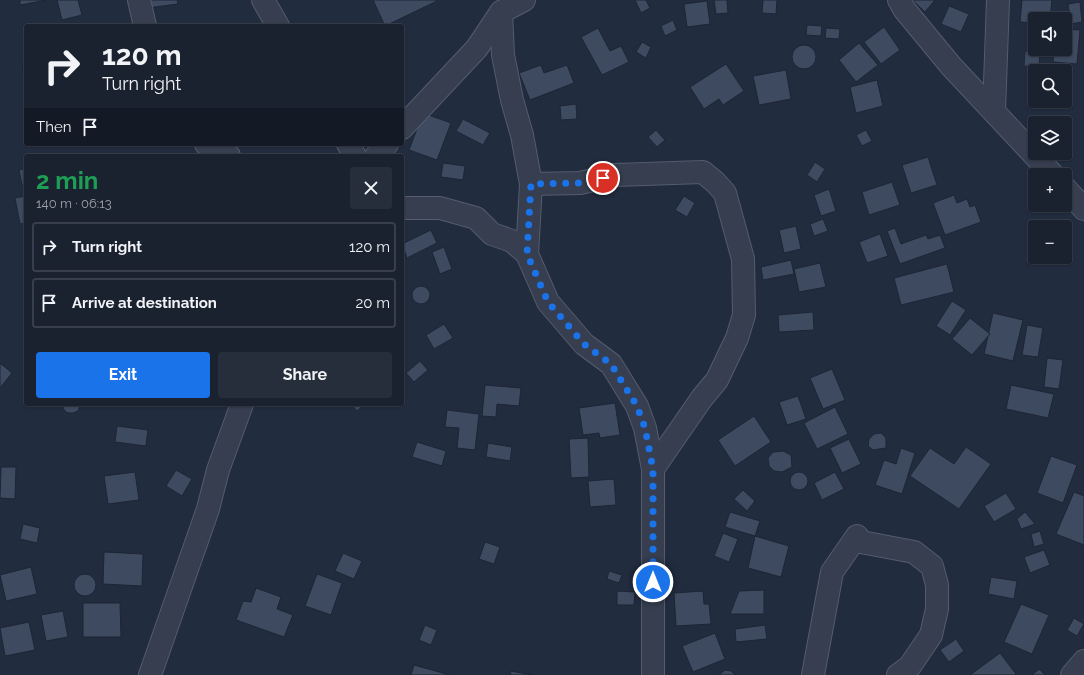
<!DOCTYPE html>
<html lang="en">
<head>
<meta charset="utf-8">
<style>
	body { margin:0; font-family:Raleway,sans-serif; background:#272e3b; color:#f1f3f6; height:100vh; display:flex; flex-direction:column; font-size:15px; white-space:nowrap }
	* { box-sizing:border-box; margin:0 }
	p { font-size:13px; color:#9fa3aa }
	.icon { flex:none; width:22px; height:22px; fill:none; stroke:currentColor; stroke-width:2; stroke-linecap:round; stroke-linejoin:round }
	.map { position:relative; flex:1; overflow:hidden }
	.details { position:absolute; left:24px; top:154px; width:380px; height:252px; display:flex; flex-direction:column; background:#1a212f; border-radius:4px; box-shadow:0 1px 3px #0004,0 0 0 1px #383e4b }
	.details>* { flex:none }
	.top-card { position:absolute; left:24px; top:24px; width:380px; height:122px; border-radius:4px; box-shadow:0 1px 3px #0004,0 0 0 1px #383e4b; background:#1a212f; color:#f1f3f6; overflow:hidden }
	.fabs { position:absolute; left:1028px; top:12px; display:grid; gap:8px }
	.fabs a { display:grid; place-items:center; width:44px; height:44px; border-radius:4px; background:#1a212f; box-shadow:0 1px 3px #0004,0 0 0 1px #383e4b; font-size:20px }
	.pin { position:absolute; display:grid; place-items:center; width:34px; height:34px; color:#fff; margin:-17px; border:2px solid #fff; border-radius:50%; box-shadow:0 1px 4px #0007 }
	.me { position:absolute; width:44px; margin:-22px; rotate:0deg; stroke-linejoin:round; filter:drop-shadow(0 0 3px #0008) }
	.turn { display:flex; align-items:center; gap:14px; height:84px; padding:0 12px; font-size:18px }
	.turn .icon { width:52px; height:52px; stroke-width:2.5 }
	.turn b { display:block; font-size:28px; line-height:34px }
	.then { display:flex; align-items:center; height:38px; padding:0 12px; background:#0003; gap:8px; font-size:15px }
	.round { display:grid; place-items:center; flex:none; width:42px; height:42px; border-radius:4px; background:#272e3b }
	.head { display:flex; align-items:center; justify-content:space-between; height:68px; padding:0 12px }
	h1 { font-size:24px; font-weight:700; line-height:30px; color:#1e9e55 }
	.button { display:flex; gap:8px; margin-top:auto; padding:8px 12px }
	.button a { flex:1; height:46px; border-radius:4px; background:#1a73e8; color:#fff; font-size:16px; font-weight:700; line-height:46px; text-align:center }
	.button a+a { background:#272e3b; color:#f1f3f6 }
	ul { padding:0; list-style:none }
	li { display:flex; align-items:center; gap:12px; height:50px; margin:0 8px 6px; padding:0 4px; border:2px solid #383e4b; border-radius:4px }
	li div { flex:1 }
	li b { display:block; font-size:15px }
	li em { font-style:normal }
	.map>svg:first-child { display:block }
</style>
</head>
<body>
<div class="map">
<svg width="1084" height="675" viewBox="0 0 1084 675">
	<rect width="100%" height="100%" fill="#222c3f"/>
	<!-- building -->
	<g fill="#3d4a5f" stroke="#1d2536">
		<path d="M20,0H47L20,5Z"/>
		<path d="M57,0H78L82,15L62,20Z"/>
		<path d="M145,0H177L178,4L147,8Z"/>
		<path d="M373,0H437V1L385,26Z"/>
		<path d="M635,0H646L650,8L641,13Z"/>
		<path d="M714,0H727L728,13L716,14Z"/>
		<path d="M763,0H777L776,14L762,13Z"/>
		<path d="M912,0H935L925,12Z"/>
		<path d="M1022,0H1052L1050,19H1035V23L1020,22Z"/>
		<path d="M707,1L710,24L687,27L684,4Z"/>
		<path d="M1080,2L1082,22L1071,24L1068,4Z"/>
		<path d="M949,6L969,14L961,32L941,24Z"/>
		<path d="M673,20L677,30L665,36L661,26Z"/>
		<path d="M807,25L822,26L821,36L806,35Z"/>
		<path d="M884,27L900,50L881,64L864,42Z"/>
		<path d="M598,28L610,51L621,46L629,62L602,75L581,37Z"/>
		<path d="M826,28L840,29L839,39L825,38Z"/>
		<path d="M1065,29L1080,30L1077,64L1053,62L1054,49H1065Z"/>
		<path d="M24,40H26V73H23Z"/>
		<path d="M642,42L651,47L646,58L636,52Z"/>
		<path d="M859,43L878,65L856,82L839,60Z"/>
		<circle cx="804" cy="57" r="12"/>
		<path d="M1025,51L1040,52L1039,67L1024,66Z"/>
		<path d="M726,64L744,91L723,105L719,99L704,109L690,87Z"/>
		<path d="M541,65L544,73L567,65L574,83L530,100L519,73Z"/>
		<path d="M786,70L791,99L759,105L753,76Z"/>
		<path d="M877,80L883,106L856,113L850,87Z"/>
		<path d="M26,98V111L23,105Z"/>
		<path d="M576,104L577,119L561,120L560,106Z"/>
		<path d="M423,113L451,123L437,160L409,150Z"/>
		<path d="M463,119L490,133L483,145L456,131Z"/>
		<path d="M656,130L665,140L657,147L648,137Z"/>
		<path d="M866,130L872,141L862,146L856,135Z"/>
		<path d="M928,157L937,185L911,193L902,165Z"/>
		<path d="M815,162L825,169L817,182L807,175Z"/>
		<path d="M443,163L465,166L463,180L441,177Z"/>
		<path d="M26,168V184L22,185L19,170Z"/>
		<path d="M892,182L900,205L869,215L862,192Z"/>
		<path d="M829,189L836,211L821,216L814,195Z"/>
		<path d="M954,195L957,203L967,199L970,207L975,205L981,222L945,235L933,203Z"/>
		<path d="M26,196V223L20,224L15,198Z"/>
		<path d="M684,196L695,203L687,217L675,210Z"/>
		<path d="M823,219L828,231L814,236L810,224Z"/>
		<path d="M796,226L801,249L784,253L779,230Z"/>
		<path d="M895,228L901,244L926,235L928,239L940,235L945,248L900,264L887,231Z"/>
		<path d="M431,230L437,243L407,258L402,244Z"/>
		<path d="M880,234L888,256L867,263L859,242Z"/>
		<path d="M444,247L452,269L440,274L432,252Z"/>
		<path d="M791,260L794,274L763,280L761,267Z"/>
		<path d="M820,263L826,287L799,292L794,269Z"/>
		<path d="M947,264L954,292L901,305L894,278Z"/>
		<circle cx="421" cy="295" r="9"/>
		<path d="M952,301L966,310L950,335L936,326Z"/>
		<path d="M813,312L814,330L779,332L778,315Z"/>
		<path d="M993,313L1023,320L1013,361L984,354Z"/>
		<path d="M970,318L990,334L972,355L952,339Z"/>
		<path d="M444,324L453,338L434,349L426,335Z"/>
		<path d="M1027,325L1043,328L1038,357L1022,355Z"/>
		<path d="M1047,358L1063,360L1059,389L1044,387Z"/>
		<path d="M420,361L428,370L414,382L406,373Z"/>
		<path d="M0,363L12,373L0,388Z"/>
		<path d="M832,369L845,400L823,409L810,378Z"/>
		<path d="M485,385L521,388L519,406L497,404L496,417L482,416Z"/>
		<path d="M1011,385L1054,394L1048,418L1006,409Z"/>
		<path d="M798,396L806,419L787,425L779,402Z"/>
		<path d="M615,403L620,435L600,438L599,433L583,435L579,408Z"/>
		<path d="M62,404H80V406L78,411L73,413H68L64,410Z"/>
		<path d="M351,404H365L357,411Z"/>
		<path d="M835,407L848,434L817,449L804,423Z"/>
		<path d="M447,410L479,414L475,450L457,448L459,428L445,427Z"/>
		<path d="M754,416L771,442L735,466L718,440Z"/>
		<path d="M117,426L148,430L146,446L115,442Z"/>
		<path d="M881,433L886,438V448L873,450L868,446L869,439L874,434Z"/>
		<path d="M588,438L589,477L571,478L569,439Z"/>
		<path d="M849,439L861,464L842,473L830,448Z"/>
		<path d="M417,442L446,451L442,466L412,457Z"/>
		<path d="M488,443L512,447L510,461L486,457Z"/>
		<path d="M966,447L991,464L959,509L910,476L930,448L954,464Z"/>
		<path d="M901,448L915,453L902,494L875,485L884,460L896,464Z"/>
		<path d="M783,451L791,455L792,467L782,472L774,471L769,466L768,458L773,452Z"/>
		<path d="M1051,456L1077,465L1063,503L1037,493Z"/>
		<path d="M1,467H16L15,499L0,498Z"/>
		<path d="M176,470L192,479L182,496L166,486Z"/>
		<circle cx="799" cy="481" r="9"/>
		<path d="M135,472L139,500L108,504L104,476Z"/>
		<path d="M835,472L844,489L822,500L814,483Z"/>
		<path d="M614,479L616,505L590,507L588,481Z"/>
		<path d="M743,490L755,501L747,511L734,499Z"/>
		<path d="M1074,492L1084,496V545L1056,534Z"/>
		<path d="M1006,493L1016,509L994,522L984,506Z"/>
		<path d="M730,512L760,521L755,536L725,527Z"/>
		<path d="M1025,512L1035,524L1021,529L1017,519Z"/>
		<path d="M23,524L40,528L37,543L20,539Z"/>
		<path d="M1040,531L1044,544L1034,547L1031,534Z"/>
		<path d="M723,533L738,539L729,562L714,556Z"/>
		<path d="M755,536L789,546L781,577L748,568Z"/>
		<path d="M485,542L500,547L494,564L479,559Z"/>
		<path d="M1044,550L1050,565L1030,573L1024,557Z"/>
		<path d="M104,552L143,554L142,586L103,584Z"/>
		<path d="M343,553L362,561L354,579L335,571Z"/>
		<path d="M31,567L37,594L6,601L0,575Z"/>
		<path d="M609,571L622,575L619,583L607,579Z"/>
		<path d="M317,574L342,583L331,615L305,606Z"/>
		<circle cx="85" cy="585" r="11"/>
		<path d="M991,577L1017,581L1014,599L988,594Z"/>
		<path d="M256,588L281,597L277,609L293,615L284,637L236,620L243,601L251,602Z"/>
		<path d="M764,590V614H730L739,591Z"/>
		<path d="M617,591L635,592L634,605H617Z"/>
		<path d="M703,591L704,604H709L711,624L676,626L674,593Z"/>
		<path d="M83,603H120L121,637H83Z"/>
		<path d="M1021,604L1049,615L1032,654L1004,642Z"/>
		<path d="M63,611L68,637L46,641L41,615Z"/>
		<path d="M1074,618L1084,624L1077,636L1067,630Z"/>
		<path d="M29,622L35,650L5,656L0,628Z"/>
		<path d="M425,625L437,630L431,645L419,640Z"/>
		<path d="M765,625L767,639L736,642L735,629Z"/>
		<path d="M715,633L725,659L693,672L682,646Z"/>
		<path d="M956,639L964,651L949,662L940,650Z"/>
		<path d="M1000,653L1016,674L1015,675H970Z"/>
		<path d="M414,665L450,675H411Z"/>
		<path d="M1039,669L1045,675H1032Z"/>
		<path d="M725,670L731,671L735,675H719Z"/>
		<path d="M510,671L533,675H511Z"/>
	</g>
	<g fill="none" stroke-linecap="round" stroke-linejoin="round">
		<!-- street casing -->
		<g stroke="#545c6d" stroke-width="24">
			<g id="street">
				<path d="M139,0L145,26"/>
				<path d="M263,0L278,26"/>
				<path d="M899,0L904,9L951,66L1053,175"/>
				<path d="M501,12L503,55L512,100L522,135L531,184L527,254L548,302L584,344L611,364L637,406L645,428L653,469V675"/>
				<path d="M994,111L998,0"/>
				<path d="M402,128L477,48L501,12L524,0"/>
				<path d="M206,144L229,156"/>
				<path d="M348,144L355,156"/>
				<path d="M376,156L387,144"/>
				<path d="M531,184L580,183L615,175L703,172L715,182L725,193L743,259L744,315L737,338L717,380L702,398L653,469"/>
				<path d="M1065,188L1084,209"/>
				<path d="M402,208H440L476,218L492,234L512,241L527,254"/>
				<path d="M150,675L208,509L218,470L242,404"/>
				<path d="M813,675L832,572L857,536L861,542L914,552L932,566L937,585V609L931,635L910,666L898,675"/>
				<path d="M1072,675L1084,661"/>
			</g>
		</g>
		<!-- street -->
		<use href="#street" stroke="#363e4f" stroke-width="22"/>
	</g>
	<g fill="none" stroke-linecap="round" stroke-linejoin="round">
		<!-- route -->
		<path stroke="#1a73e8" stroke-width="7" stroke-dasharray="0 12.6" d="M603,178L580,183L531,184L527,254L548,302L584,344L611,364L637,406L645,428L653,469V582"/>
	</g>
</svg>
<div class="fabs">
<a><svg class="icon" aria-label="sound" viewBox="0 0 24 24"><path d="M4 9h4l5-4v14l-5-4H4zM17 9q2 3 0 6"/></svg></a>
<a><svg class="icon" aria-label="search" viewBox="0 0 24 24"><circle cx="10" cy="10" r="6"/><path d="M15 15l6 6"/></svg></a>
<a><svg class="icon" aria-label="layers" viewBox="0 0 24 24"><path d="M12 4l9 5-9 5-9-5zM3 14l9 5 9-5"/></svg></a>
<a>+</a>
<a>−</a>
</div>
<div class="pin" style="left:603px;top:178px;background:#d93025"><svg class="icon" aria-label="arrive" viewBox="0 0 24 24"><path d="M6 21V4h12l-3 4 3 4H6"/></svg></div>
<svg class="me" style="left:653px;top:582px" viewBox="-20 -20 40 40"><circle r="17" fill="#1a73e8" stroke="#fff" stroke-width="3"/><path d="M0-11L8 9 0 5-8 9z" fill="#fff"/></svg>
<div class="top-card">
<div class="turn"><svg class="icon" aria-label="right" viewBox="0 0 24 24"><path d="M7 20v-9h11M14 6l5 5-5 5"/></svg><div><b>120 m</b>Turn right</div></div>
<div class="then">Then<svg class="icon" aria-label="arrive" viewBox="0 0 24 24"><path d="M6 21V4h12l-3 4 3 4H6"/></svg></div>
</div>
<section class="details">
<div class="head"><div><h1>2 min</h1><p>140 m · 06:13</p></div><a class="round"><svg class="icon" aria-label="close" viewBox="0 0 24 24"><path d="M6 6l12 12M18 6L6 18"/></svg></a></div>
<ul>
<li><svg class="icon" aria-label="right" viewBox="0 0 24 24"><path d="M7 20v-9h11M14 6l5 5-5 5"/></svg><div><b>Turn right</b></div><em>120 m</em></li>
<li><svg class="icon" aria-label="arrive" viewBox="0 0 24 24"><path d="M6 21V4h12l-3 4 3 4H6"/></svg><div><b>Arrive at destination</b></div><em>20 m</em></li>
</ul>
<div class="button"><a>Exit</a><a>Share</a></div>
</section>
</div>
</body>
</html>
